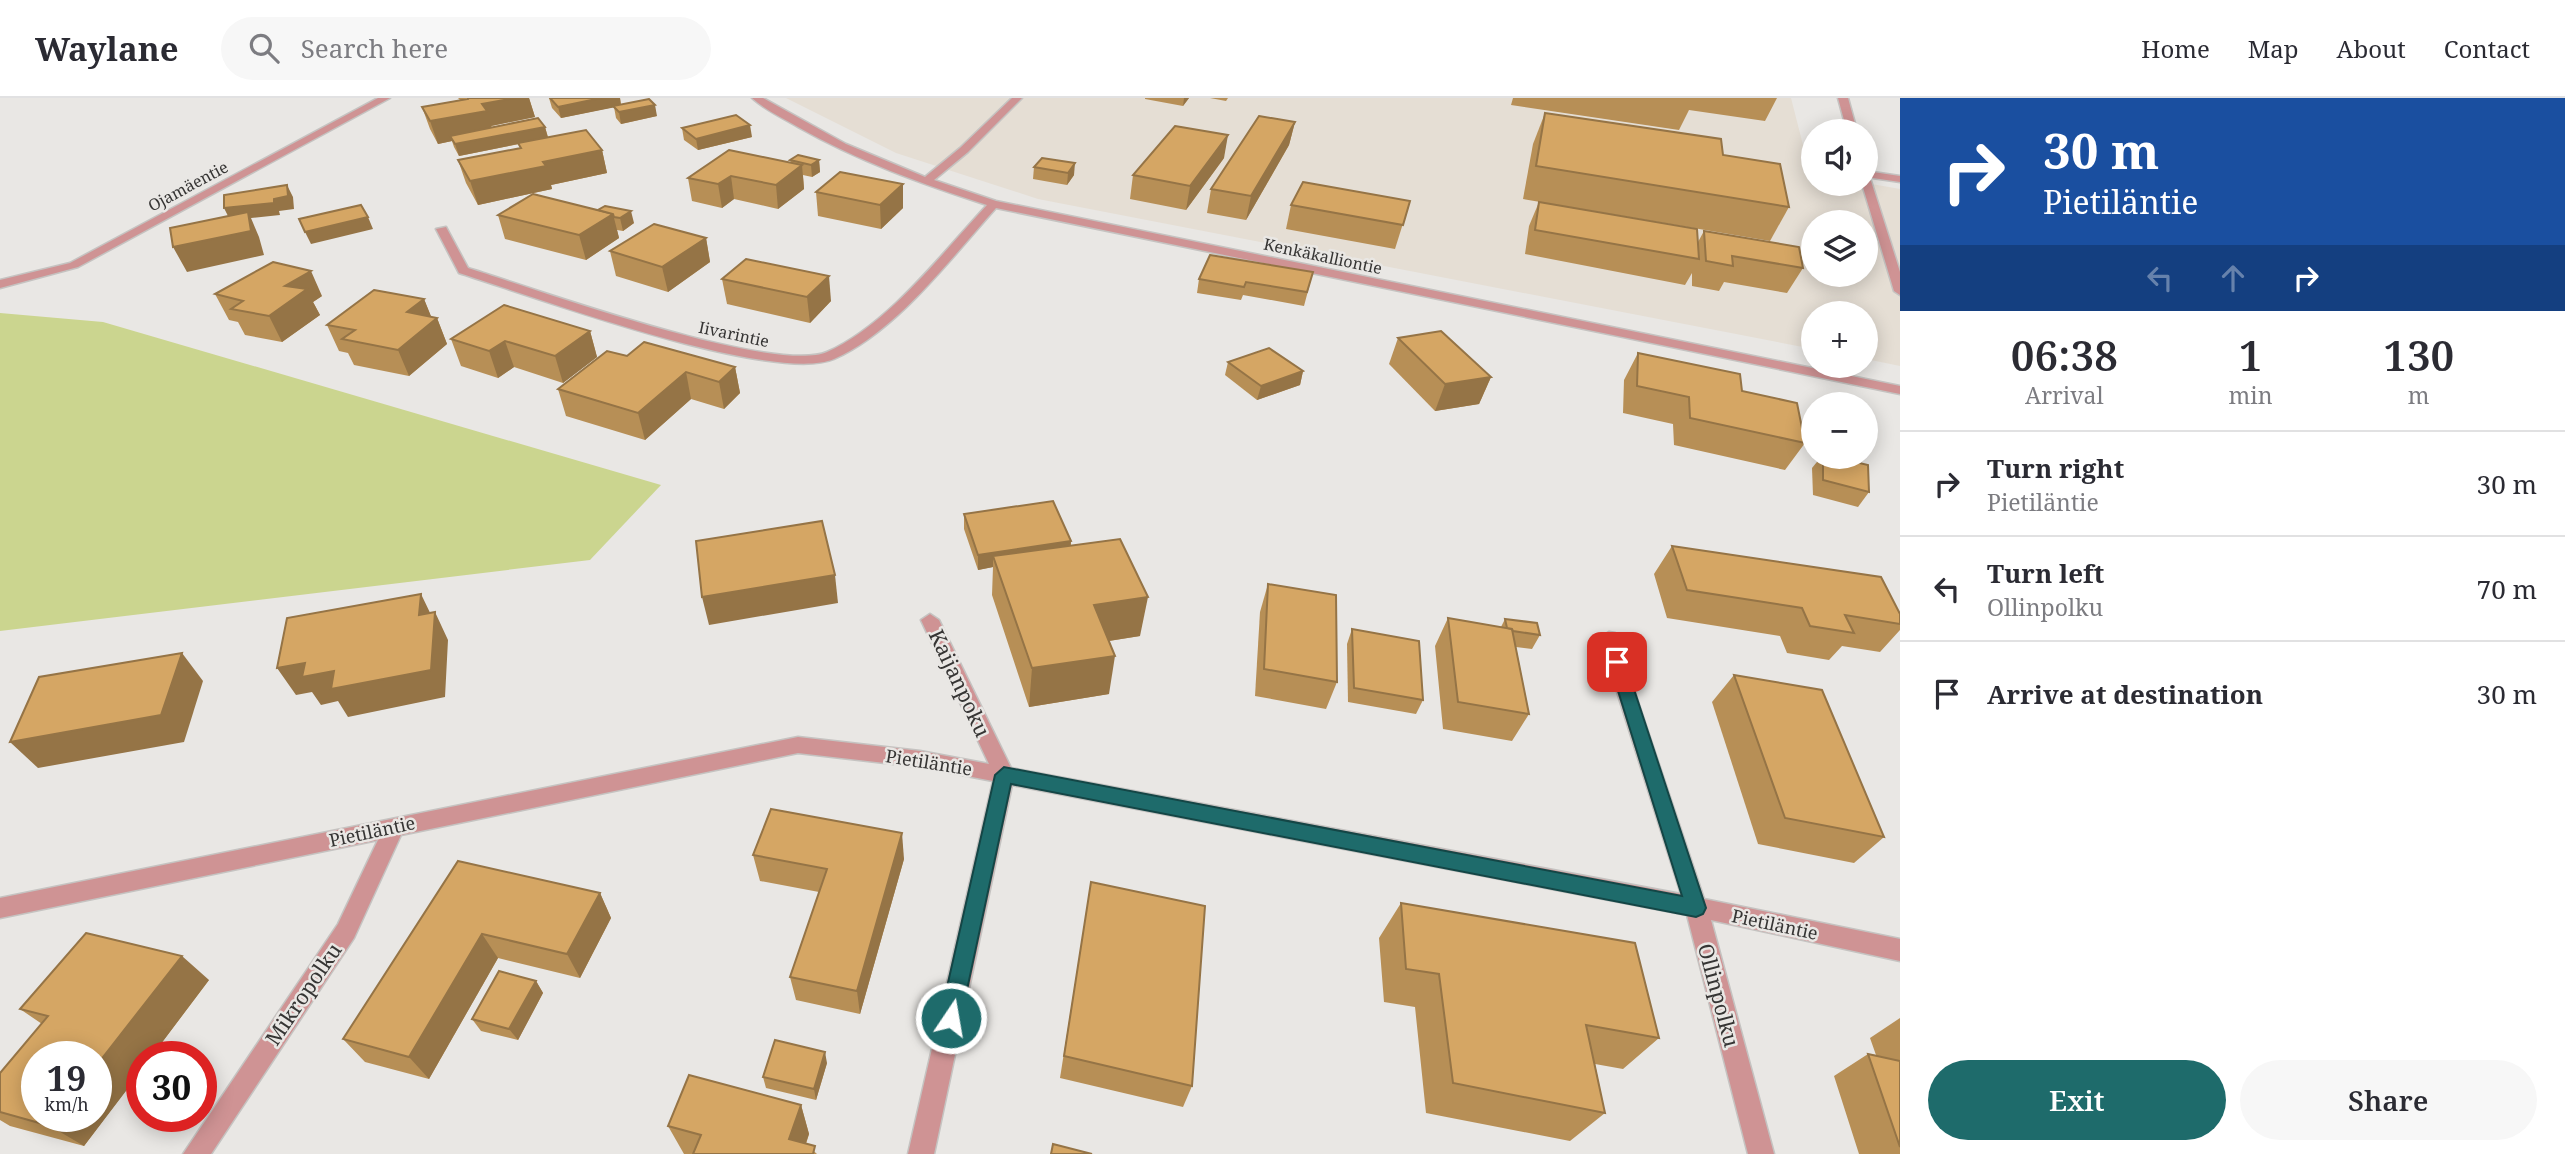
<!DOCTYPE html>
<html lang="en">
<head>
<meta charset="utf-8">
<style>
	body { margin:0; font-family:"Noto Serif",serif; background:#f7f7f7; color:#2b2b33; height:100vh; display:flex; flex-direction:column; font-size:26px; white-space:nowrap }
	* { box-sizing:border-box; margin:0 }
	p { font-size:23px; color:#7c7c81 }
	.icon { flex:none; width:38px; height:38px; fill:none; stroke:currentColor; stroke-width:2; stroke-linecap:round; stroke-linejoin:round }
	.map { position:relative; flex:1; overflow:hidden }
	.side { display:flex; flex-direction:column; background:#fff; width:665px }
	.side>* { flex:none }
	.hud { background:#1a4fa0; color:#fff; overflow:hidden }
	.tools { position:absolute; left:1801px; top:21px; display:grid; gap:14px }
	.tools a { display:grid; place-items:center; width:77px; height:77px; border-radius:50%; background:#fff; box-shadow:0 4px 18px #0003; font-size:35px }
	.speed { position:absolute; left:21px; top:943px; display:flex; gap:14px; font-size:35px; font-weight:700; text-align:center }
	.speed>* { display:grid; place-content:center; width:91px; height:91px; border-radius:50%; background:#fff; box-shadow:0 4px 18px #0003; line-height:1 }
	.speed small { font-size:18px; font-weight:400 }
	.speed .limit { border:10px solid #d22; background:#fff; color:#111 }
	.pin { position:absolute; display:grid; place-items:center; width:60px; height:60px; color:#fff; margin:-30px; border-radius:14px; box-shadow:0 4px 10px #0006 }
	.me { position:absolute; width:77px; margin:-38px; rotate:12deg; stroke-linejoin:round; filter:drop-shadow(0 0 5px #0008) }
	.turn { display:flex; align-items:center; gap:24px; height:147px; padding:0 28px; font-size:32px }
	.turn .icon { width:91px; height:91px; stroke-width:2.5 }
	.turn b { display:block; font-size:49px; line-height:60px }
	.lanes { display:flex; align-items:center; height:66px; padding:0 28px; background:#0003; justify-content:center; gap:35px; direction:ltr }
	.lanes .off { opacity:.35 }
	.eta { display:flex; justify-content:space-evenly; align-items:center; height:119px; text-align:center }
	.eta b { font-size:42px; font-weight:600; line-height:49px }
	.cta { display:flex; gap:14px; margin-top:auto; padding:14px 28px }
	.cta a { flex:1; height:80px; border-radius:42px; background:#1e6b6b; color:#fff; font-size:28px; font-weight:600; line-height:80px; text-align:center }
	.cta a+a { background:#f7f7f7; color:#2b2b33 }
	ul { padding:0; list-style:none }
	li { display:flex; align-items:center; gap:21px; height:105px; padding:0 28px; border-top:2px solid #e1e1e2 }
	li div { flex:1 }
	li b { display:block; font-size:26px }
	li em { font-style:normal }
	header { display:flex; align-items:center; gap:42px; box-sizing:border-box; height:98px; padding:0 35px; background:#fff; border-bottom:2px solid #e1e1e2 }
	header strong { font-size:33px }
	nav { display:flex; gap:38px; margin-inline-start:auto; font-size:24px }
	.search { width:490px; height:63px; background:#f7f7f7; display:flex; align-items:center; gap:18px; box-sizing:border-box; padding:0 24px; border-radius:38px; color:#7c7c81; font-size:26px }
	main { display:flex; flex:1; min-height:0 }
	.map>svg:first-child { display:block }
</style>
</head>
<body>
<header>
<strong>Waylane</strong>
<div class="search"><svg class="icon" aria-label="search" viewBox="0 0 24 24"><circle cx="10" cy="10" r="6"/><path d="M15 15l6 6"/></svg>Search here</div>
<nav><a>Home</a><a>Map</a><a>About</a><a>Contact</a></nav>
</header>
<main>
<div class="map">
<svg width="1900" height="1056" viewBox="0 0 1900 1056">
	<rect width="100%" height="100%" fill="#e9e7e4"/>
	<!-- built -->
	<path fill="#e5ded4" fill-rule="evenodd" d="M786,0H1791L1813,86L1866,85L1900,91V268L1866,261V215H1813V251L1038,101L896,55ZM1813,124H1866V177H1813Z"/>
	<!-- green -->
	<path fill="#cbd58f" d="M0,215L103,224L661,387L590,462L0,533Z"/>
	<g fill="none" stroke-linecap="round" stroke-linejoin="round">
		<!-- minor casing -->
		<g stroke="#c5c3c1" stroke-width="3">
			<g id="minor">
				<path d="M378,0H390L78,169L0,190V182L70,165Z"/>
				<path d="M752,0H763L846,46L925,79L960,50L1012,0H1022L968,54L934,82L996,103L1900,288V296L996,110C951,160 897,233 834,261C773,287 529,197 459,175L436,131L446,129L468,170C533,190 773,277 827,254C888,227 942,155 987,107C922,86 858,63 798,29C783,20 765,12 752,0Z"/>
				<path d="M1838,0H1848L1857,33H1847Z"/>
				<path d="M1866,73L1900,78V84L1866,79Z"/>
				<path d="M1866,80L1871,83L1900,174V197L1894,193L1862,86H1866Z"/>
				<path d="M930,516L939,522L1011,670L1681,796L1600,540L1609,534L1615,535L1704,801L1900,841V863L1711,822L1774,1056H1748L1687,817L1012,687L934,1056H908L993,683L920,669L798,655L401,737L354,840L211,1056H183L338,826L378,742L0,820V800L798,639L920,653L989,666L921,522Z"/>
			</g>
		</g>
		<!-- minor -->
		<use href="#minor" fill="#cf9394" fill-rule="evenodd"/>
	</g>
	<!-- wall -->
	<g fill="#b78f56">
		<path d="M458,0H529L535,19L491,28L492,29H545L548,39L602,52L607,75L551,87L552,91L478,107L466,85L458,62L520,50L519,46L459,58L454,49L452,43L438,46L430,31L422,9L460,2Z"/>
		<path d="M549,0H620L621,7L657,18L621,26L616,20L614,9L561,20L552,10Z"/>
		<path d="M1145,0H1189L1183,8L1145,1Z"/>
		<path d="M1210,0H1228L1226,3Z"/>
		<path d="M1513,0H1777L1765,23L1689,12L1679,32L1511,7Z"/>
		<path d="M1545,15L1723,57L1789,109L1770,143L1523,101L1533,46Z"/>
		<path d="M1295,24L1289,47L1246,122L1207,115L1211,91Z"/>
		<path d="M682,30L752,39L698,52L684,42Z"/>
		<path d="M1042,60L1074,77L1067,87L1033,81L1034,69Z"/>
		<path d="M1224,60L1186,112L1130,101L1133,77Z"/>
		<path d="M790,62H819L820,74L812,79L803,77L804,91L778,111L734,101L722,110L692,103L688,80L791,65Z"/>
		<path d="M903,86V110L881,131L818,118L816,94Z"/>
		<path d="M1410,103L1395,151L1286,131L1291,107Z"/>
		<path d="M1539,104L1698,144L1704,133L1803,170L1787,195L1724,184L1719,193L1692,188V175L1685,187L1525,156L1529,128Z"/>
		<path d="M598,112L634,125L623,133L617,132L619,140L586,162L505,141L498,117Z"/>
		<path d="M706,140L710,164L668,194L616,178L610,153Z"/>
		<path d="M1313,174L1304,208L1243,197L1241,202L1197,195L1199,181Z"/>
		<path d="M722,181L831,203L810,225L727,206Z"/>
		<path d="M215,196L322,198L313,204L320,217L282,244L245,237L238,224L229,222Z"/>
		<path d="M424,201L431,219L437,220L447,246L409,278L354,267L348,255L339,253L327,227Z"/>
		<path d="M590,233L597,259L563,285L514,269L498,280L461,268L451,241Z"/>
		<path d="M1398,240L1491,279L1479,306L1435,313L1389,266Z"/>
		<path d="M1638,255L1805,345L1785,372L1674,347L1673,326L1623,315L1624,282Z"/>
		<path d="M627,258L735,269L740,295L724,311L691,301L645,342L566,318L558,291Z"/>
		<path d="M1228,264L1303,273L1300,287L1257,302L1225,277Z"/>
		<path d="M1821,359H1834L1869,394L1858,409L1813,397L1812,370Z"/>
		<path d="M964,416L1071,443V448L1140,538L1109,543V596L1029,609L992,497L993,469L978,472L964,431Z"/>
		<path d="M1672,448L1900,516V532L1880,554L1842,548L1829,562L1787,555L1780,538L1667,520L1654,476Z"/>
		<path d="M1268,486L1337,584L1326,611L1255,598L1260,514Z"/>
		<path d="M1448,520L1501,529L1505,521L1540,537L1532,551L1516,549L1529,616L1512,643L1443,631L1435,548Z"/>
		<path d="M1352,531L1423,602L1416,616L1348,604L1347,546Z"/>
		<path d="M1734,577L1884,739L1854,765L1758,746L1712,604Z"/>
		<path d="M753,757L904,761L860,916L796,902L790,879L819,794L760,783Z"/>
		<path d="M458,763L600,795L611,820L580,880L498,860L429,981L365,964L343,941Z"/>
		<path d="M1091,784L1192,988L1183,1009L1060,980Z"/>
		<path d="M1401,805L1659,940L1623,971L1595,966L1605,1015L1570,1043L1426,1015L1415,909L1384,904L1379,840Z"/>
		<path d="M209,882L84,1048L10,1028L0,1022V975L42,926L20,911Z"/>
		<path d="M536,883L543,895L518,942L481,933L472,921Z"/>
		<path d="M1900,920V1056H1859L1834,978L1868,956L1876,957L1870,940Z"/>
		<path d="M827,965L816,1002L766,990L763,979Z"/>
		<path d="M801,1007L809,1036L806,1046L817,1056H684L668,1028Z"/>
	</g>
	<!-- shaded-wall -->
	<g fill="#957446">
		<path d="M515,0H529L535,19L491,28L494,35L450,38L452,43L438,46L430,23L482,6Z"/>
		<path d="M601,0H620L621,8L561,20L558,9Z"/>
		<path d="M1184,0H1189L1183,8Z"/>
		<path d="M655,7L657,18L621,26L619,14Z"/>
		<path d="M1295,24L1289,47L1246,122L1251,98Z"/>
		<path d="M750,27L752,39L698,52L696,41Z"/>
		<path d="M545,29L548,40L459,58L455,46Z"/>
		<path d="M1228,37L1224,60L1186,112L1190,88Z"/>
		<path d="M602,52L607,75L551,87L552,91L478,107L470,83L543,64Z"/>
		<path d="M819,62L820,74L812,79L811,67Z"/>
		<path d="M1075,65L1074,77L1067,87L1068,75Z"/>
		<path d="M802,67L804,91L778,111L776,87Z"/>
		<path d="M731,78L734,101L722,110L718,86Z"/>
		<path d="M903,86V110L881,131L880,107Z"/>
		<path d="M287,87L293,99L294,111L279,113L280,117L251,120L259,139L264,157L187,174L173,149L230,122L224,110L274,101Z"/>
		<path d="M631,113L634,125L623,133L620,120Z"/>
		<path d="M613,116L619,140L586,162L579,137Z"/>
		<path d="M368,119L373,131L311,146L305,134Z"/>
		<path d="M706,140L710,164L668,194L662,169Z"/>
		<path d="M311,173L322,198L313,204L320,217L282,244L269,218L285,188Z"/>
		<path d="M829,178L831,203L810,225L807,199Z"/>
		<path d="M424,201L433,223L437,220L447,246L409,278L398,252L407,214Z"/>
		<path d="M590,233L597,259L563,285L555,258Z"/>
		<path d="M505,243L514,269L498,280L489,253Z"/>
		<path d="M735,269L740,295L724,311L719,284Z"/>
		<path d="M1303,273L1300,287L1257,302L1261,288Z"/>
		<path d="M686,274L691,301L645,342L638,315Z"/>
		<path d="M1491,279L1479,306L1435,313L1445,286Z"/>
		<path d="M1071,443L1069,457L993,458V469L978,472V457Z"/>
		<path d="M835,477L838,505L709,527L702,499Z"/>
		<path d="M421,496L434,523L435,514L448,542L445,599L348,619L338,603L321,607L312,594L296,597L277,570L305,565L419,517Z"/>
		<path d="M1148,499L1140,538L1089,546L1094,507Z"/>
		<path d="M182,555L203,583L184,644L38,670L10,644Z"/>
		<path d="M1115,558L1109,596L1029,609L1032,570Z"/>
		<path d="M902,735L904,761L860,916L857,893Z"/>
		<path d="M600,795L611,820L580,880L567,856Z"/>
		<path d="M482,836L498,860L429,981L409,959Z"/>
		<path d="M182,858L209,882L151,959H142V972L84,1048L50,1028L57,1018H96V968Z"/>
		<path d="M536,883L543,895L518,942L509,931Z"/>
		<path d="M825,954L827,965L816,1002L814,991Z"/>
		<path d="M801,1007L809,1036L802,1056L789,1041Z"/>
	</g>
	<!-- building -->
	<g fill="#d5a664" stroke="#957446" stroke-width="2">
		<path d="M468,0H515L482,6L487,13L430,23L422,9L468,1Z"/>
		<path d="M550,0H601L558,9Z"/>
		<path d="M649,1L655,7L619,14L613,8Z"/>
		<path d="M1545,15L1721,41L1723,57L1780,66L1789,109L1536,68Z"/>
		<path d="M736,17L750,27L696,41L682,30Z"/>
		<path d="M1259,18L1295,24L1251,98L1211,91Z"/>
		<path d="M538,20L545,29L455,46L450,38Z"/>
		<path d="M1175,28L1228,37L1190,88L1133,77Z"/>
		<path d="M586,32L602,52L543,64L546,68L470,83L458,62L521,50L518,45Z"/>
		<path d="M729,52L802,67L776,87L731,78L718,86L688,80Z"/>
		<path d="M798,57L819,62L811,67L790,62Z"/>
		<path d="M1042,60L1075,65L1068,75L1034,69Z"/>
		<path d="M840,74L903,86L880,107L816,94Z"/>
		<path d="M1303,84L1410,103L1403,127L1291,107Z"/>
		<path d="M287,87L288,98L274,101V105L224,110V97Z"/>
		<path d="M533,96L613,116L579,137L498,117Z"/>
		<path d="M1539,104L1697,131L1699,161L1535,132Z"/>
		<path d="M361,107L368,119L305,134L299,121Z"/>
		<path d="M605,108L631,113L620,120L614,119L613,116L598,112Z"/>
		<path d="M248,114L251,133L173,149L170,130Z"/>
		<path d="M654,126L706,140L662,169L610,153Z"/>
		<path d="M1704,133L1799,149L1803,170L1732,158L1733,168L1706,163Z"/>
		<path d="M1210,157L1313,174L1307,194L1246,184L1244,189L1199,181Z"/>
		<path d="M746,161L829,178L807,199L722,181Z"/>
		<path d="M273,164L311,173L285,188L307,191L269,218L231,211L243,203L215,196Z"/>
		<path d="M374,192L424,201L407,214L437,220L398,252L342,241L355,232L327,227Z"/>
		<path d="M504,207L590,233L555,258L505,243L489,253L451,241Z"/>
		<path d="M1441,233L1491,279L1445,286L1398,240Z"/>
		<path d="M644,244L735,269L719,284L686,274L638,315L558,291L607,253L627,258Z"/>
		<path d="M1269,250L1303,273L1261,288L1228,264Z"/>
		<path d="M1638,255L1740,276L1742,293L1797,305L1805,345L1690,320L1689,299L1637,288Z"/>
		<path d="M1823,359H1834L1868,367L1869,394L1823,382Z"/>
		<path d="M1053,403L1071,443L978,457L964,416Z"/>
		<path d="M822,423L835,477L702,499L696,443Z"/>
		<path d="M1120,441L1148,499L1094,507L1115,558L1032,570L993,458Z"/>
		<path d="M1672,448L1881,479L1900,516V526L1845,517L1854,535L1810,528L1802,510L1687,492Z"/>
		<path d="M1268,486L1336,497L1337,584L1264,571Z"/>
		<path d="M421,496L419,517L435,514L431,572L331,591L334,573L302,579L305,565L277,570L287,520Z"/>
		<path d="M1448,520L1512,531L1529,616L1458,604Z"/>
		<path d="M1505,521L1537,525L1540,537L1513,533L1512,531L1507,530Z"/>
		<path d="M1352,531L1419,543L1423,602L1354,590Z"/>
		<path d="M182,555L161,617L10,644L39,579Z"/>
		<path d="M1734,577L1822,592L1884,739L1785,720Z"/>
		<path d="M771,711L902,735L857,893L790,879L827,771L753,757Z"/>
		<path d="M458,763L600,795L567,856L482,836L409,959L343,941Z"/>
		<path d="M1091,784L1205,808L1192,988L1064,958Z"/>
		<path d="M1401,805L1635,845L1659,940L1586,927L1605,1015L1453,985L1439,876L1406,871Z"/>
		<path d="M86,835L182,858L96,968V959H37V1018H57L50,1028L0,1014V975L48,918L20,911Z"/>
		<path d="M499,873L536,883L509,931L472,921Z"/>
		<path d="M775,942L825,954L814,991L763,979Z"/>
		<path d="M1868,956L1900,963V1049Z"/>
		<path d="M689,977L801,1007L789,1041L815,1048L813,1056H693L701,1037L668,1028Z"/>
		<path d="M1053,1046L1092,1056H1051Z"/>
	</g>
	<!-- route -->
	<path fill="#1e6b6b" stroke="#144646" stroke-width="2" d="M1617,558L1625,564L1706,810L1703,816L1696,819L1011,686L961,920L958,928L951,931L943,928L940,920L995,677L1004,669L1682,798L1609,564Z"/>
	<g text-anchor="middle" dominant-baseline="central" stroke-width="5" stroke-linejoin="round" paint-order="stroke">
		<!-- far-street labels -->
		<g font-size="16" fill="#363534" stroke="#e9e7e4">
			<text transform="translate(188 88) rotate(-28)">Ojamäentie</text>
			<text transform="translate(1323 158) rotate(12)">Kenkäkalliontie</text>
			<text transform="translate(734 236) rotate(12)">Iivarintie</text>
		</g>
		<!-- street labels -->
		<g font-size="18" fill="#363534" stroke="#e9e7e4">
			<text transform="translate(929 664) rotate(9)">Pietiläntie</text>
			<text transform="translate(372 733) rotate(-12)">Pietiläntie</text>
			<text transform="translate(1775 826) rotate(12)">Pietiläntie</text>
		</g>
		<!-- near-street labels -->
		<g font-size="21" fill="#363534" stroke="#e9e7e4">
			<text transform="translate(960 585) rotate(65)">Kaijanpoku</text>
			<text transform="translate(303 896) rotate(-56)">Mikropolku</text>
			<text transform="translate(1719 897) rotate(75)">Ollinpolku</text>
		</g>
	</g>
</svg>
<div class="tools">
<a><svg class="icon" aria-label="sound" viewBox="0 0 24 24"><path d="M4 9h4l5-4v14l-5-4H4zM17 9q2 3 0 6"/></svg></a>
<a><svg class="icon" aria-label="layers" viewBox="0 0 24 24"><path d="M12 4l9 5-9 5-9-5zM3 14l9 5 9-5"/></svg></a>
<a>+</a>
<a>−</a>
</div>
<div class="speed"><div>19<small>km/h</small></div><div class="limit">30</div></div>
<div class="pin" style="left:1617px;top:564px;background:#d93025"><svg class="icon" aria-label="arrive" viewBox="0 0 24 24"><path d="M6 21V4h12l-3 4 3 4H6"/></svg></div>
<svg class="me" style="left:951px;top:920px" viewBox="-20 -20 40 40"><circle r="17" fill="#1e6b6b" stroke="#fff" stroke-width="3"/><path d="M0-11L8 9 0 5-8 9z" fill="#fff"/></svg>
</div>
<section class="side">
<div class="hud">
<div class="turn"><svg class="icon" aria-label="right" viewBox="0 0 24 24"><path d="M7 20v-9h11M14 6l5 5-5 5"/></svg><div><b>30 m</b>Pietiläntie</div></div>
<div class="lanes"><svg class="icon off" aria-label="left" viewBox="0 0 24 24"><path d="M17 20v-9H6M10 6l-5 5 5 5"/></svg><svg class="icon off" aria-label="ahead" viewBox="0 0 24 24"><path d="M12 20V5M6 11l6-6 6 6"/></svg><svg class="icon" aria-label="right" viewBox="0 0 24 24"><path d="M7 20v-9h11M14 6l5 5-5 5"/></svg></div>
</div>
<div class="eta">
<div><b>06:38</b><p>Arrival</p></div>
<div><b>1</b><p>min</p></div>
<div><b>130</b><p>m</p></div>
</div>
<ul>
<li><svg class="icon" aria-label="right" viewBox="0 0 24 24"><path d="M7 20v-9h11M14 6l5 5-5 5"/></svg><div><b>Turn right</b><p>Pietiläntie</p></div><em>30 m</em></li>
<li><svg class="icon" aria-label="left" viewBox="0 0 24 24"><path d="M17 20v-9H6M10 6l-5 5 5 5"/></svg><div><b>Turn left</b><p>Ollinpolku</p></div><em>70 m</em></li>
<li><svg class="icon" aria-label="arrive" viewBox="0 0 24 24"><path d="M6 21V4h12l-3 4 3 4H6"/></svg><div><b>Arrive at destination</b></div><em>30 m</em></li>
</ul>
<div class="cta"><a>Exit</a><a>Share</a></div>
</section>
</main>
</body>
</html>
